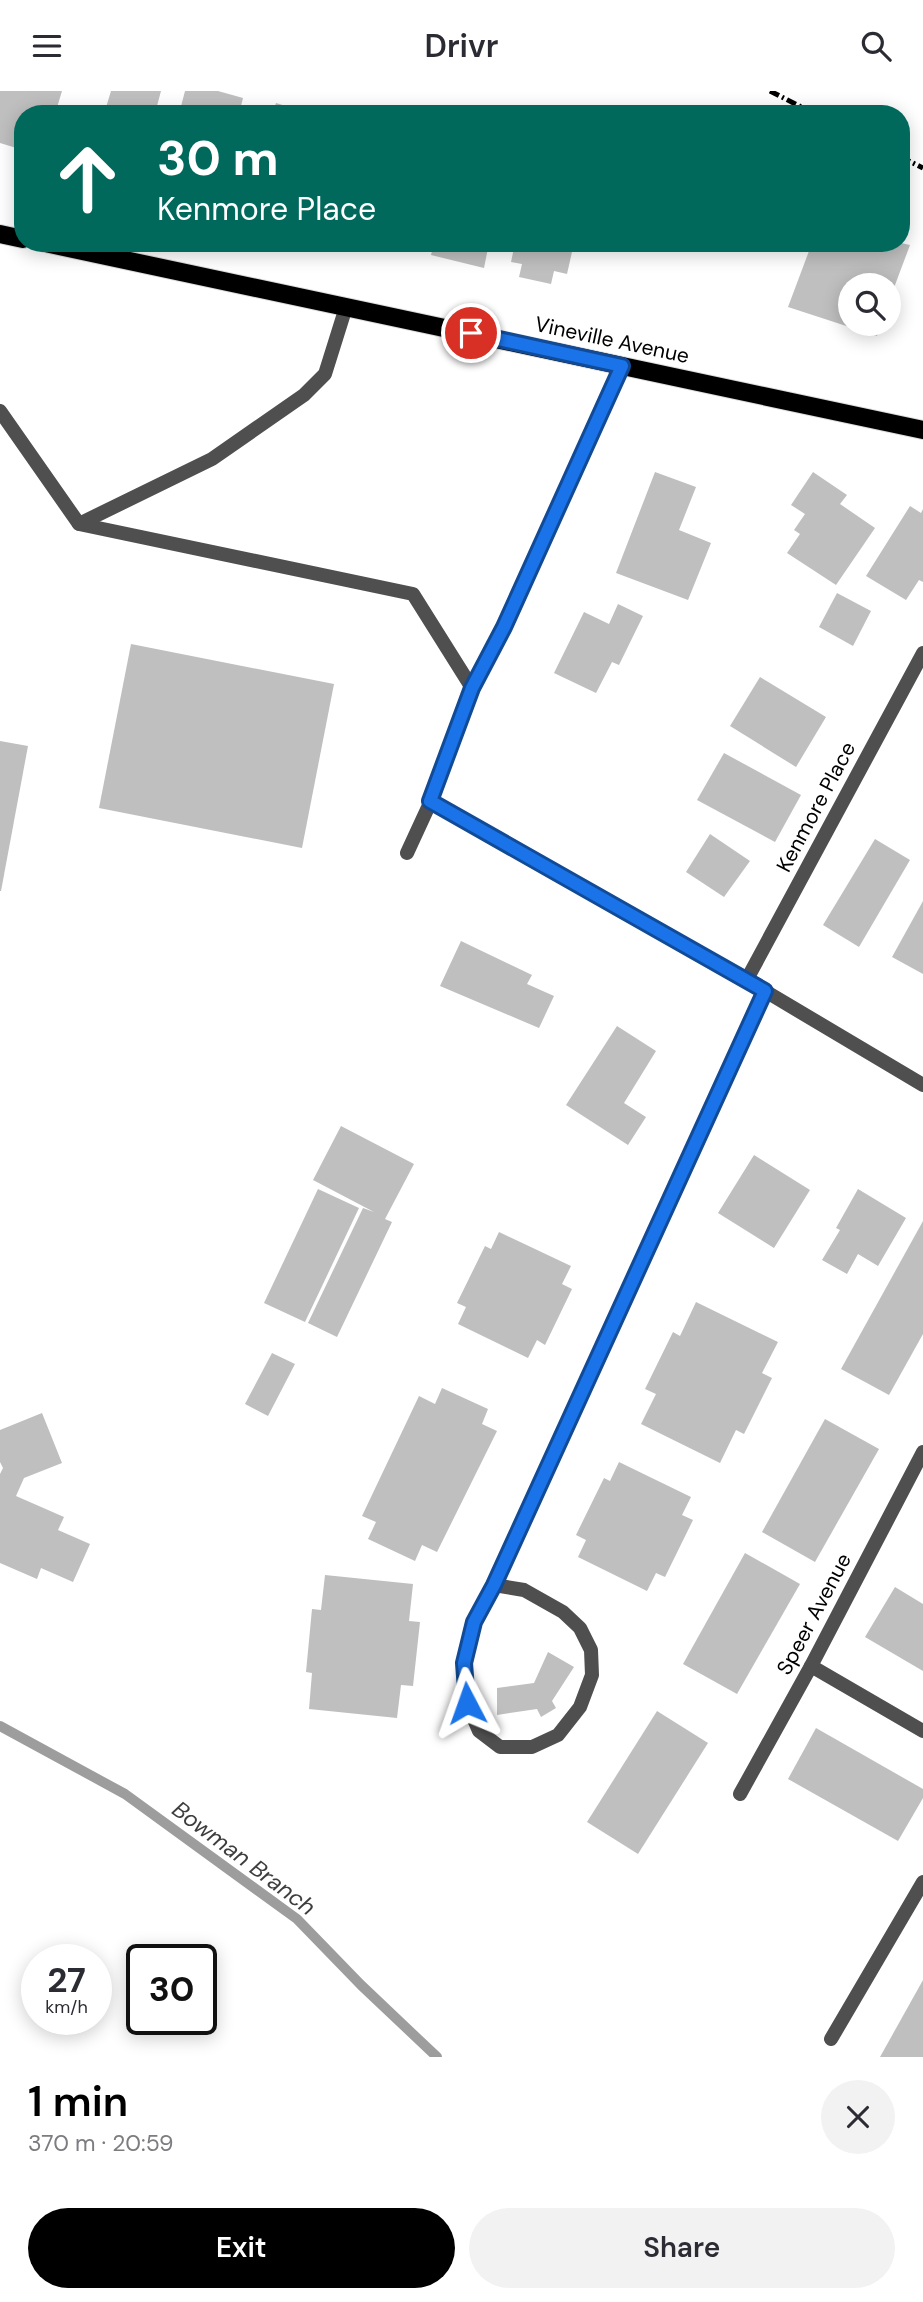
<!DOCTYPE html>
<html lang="en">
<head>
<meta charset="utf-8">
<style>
	body { margin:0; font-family:"DM Sans",sans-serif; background:#f2f2f3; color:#2b2b33; height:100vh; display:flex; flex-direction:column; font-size:26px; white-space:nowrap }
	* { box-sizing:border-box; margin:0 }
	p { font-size:23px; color:#7c7c81 }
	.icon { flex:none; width:38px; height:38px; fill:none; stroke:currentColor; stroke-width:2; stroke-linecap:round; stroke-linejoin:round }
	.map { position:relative; height:1966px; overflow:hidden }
	.sheet { display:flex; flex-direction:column; background:#fff; flex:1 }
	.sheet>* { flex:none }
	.top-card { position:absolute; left:14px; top:14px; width:896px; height:147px; border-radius:28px; box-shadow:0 4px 18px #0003; background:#00695c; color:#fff; overflow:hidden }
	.fabs { position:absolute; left:838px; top:182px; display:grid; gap:14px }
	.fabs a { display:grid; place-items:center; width:63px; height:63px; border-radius:50%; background:#fff; box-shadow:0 4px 18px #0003; font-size:35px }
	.speed { position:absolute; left:21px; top:1853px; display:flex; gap:14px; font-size:35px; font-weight:700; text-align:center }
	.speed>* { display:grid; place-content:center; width:91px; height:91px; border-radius:50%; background:#fff; box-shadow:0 4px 18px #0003; line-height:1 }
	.speed small { font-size:18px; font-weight:400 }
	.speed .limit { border:4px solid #111; border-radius:10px; background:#fff; color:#111 }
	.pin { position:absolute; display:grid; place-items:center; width:60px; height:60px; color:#fff; margin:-30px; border:4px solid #fff; border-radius:50%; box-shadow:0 2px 7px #0007 }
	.me { position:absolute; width:77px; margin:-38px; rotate:356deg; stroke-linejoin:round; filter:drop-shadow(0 0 5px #0008) }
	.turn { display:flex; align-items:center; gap:24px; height:147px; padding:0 28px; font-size:32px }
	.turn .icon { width:91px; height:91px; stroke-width:2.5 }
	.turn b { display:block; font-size:49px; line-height:60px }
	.round { display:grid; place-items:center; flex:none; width:74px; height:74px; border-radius:37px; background:#f2f2f3 }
	.summary { display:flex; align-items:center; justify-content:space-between; height:119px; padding:0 28px }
	h1 { font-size:42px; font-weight:600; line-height:52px; color:#000 }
	.cta { display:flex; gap:14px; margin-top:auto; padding:14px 28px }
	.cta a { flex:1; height:80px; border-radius:42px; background:#000; color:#fff; font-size:28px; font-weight:600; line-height:80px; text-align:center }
	.cta a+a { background:#f2f2f3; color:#2b2b33 }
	header { display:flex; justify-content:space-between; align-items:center; height:91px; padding:0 28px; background:#fff; font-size:32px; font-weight:600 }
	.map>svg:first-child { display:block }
</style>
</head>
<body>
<header><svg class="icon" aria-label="menu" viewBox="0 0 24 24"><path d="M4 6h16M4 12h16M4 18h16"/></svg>Drivr<svg class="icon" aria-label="search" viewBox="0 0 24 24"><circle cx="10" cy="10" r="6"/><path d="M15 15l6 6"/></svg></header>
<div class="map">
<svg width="923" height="1966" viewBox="0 0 923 1966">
	<rect width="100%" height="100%" fill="#fff"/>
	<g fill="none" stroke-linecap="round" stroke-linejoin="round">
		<!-- stream -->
		<path stroke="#9d9d9d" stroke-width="10" d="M0,1635L125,1703L297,1828L361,1894L437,1966"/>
	</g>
	<!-- building -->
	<g fill="#bfbfbf">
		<path d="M0,0H62L55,23H23V59L0,52Z"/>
		<path d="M111,0H161L157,15L160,16L159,23H104Z"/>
		<path d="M185,0H218L243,7L239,23H179Z"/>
		<path d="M276,12L309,22V23H272Z"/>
		<path d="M434,152H489L484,177L431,164Z"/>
		<path d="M515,152H574L567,183L554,180L551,193L519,186L522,173L511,171Z"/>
		<path d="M812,152H901L910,154L889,210V194H850V233H881L877,245L788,216Z"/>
		<path d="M655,381L696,396L679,439L711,452L688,509L616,482Z"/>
		<path d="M813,381L847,404L840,413L875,437L836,494L787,462L800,443L794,439L805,423L791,414Z"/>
		<path d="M910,415L921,422L923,418V491L919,489L906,509L866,485Z"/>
		<path d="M837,502L871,520L853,555L819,536Z"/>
		<path d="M618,513L643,525L619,574L612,571L596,602L554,582L584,521L609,533Z"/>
		<path d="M131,553L334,593L302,757L99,717Z"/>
		<path d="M760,586L826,626L796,676L730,635Z"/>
		<path d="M0,650L28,655L1,800H0Z"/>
		<path d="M724,662L801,704L775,751L697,709Z"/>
		<path d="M710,743L750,770L724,806L686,781Z"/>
		<path d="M875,748L910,769L859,856L823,834Z"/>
		<path d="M923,810V883L892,866Z"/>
		<path d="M461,850L532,884L527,893L554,905L539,937L440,895Z"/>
		<path d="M617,935L656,960L624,1012L646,1026L628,1054L566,1014Z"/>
		<path d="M341,1035L414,1073L385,1128L392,1131L337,1246L308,1232L363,1117L374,1121L313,1089Z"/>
		<path d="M754,1064L810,1099L774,1157L718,1122Z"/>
		<path d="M318,1098L359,1117L305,1231L264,1212Z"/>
		<path d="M858,1098L906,1127L878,1175L858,1163L847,1183L822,1169L840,1139L836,1137Z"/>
		<path d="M923,1130V1243L889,1304L841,1278Z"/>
		<path d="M499,1141L571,1175L562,1193L572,1198L545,1254L537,1249L528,1267L458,1233L466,1216L457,1212L485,1155L491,1158Z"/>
		<path d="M696,1211L778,1251L762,1282L772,1287L744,1343L736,1339L720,1372L641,1333L656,1303L645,1298L673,1241L680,1245Z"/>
		<path d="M272,1262L295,1273L268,1325L245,1313Z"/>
		<path d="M442,1297L488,1318L482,1333L497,1340L437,1461L422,1454L415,1470L368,1448L376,1431L362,1425L419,1305L435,1313Z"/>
		<path d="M42,1322L62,1372L24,1387L16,1405L64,1426L58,1439L90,1453L73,1491L41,1477L37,1488L0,1472V1383L3,1377L0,1371V1339Z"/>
		<path d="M825,1328L879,1358L815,1471L762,1441Z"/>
		<path d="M619,1371L691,1406L682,1424L693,1429L665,1486L656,1482L647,1500L578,1466L586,1449L576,1444L604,1387L610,1390Z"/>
		<path d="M745,1462L800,1493L737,1603L683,1573Z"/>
		<path d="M325,1484L413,1493L409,1530L420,1531L413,1595L401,1594L397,1627L309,1618L312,1582L306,1581L312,1518L321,1519Z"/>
		<path d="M895,1496L923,1513V1580L865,1546Z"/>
		<path d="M548,1561L574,1576L552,1610L556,1617L541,1626L537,1618L497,1624V1597L534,1592Z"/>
		<path d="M657,1620L708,1652L638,1763L587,1731Z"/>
		<path d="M816,1637L923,1698V1707L898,1750L788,1688Z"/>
		<path d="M923,1889V1966H880Z"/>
	</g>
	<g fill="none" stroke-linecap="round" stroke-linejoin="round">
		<!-- primary casing -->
		<g stroke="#dbdbdb" stroke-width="20">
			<g id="primary">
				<path d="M0,143L23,148"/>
				<path d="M45,152L923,339"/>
			</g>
		</g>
		<!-- lane -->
		<g stroke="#4f4f4f" stroke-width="14">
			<path d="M0,320L79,433L413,503L472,597"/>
			<path d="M79,433L212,368L304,304L325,283L346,216"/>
			<path d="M407,762L431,710L472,597L504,536L622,275"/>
			<path d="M811,1575L923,1640"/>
			<path d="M831,1948L923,1791"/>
		</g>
		<!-- street -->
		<g stroke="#4f4f4f" stroke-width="14">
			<path d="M431,710L765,900L923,994"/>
			<path d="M746,890L923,562"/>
			<path d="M494,1494L765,900"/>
			<path d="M494,1494L524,1499L563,1521L580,1537L591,1559L592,1584L580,1616L558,1644L532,1656H500L479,1640L467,1612L464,1572L474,1531Z"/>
			<path d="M740,1703L811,1575L923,1361"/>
		</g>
		<!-- primary -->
		<use href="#primary" stroke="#000" stroke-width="18"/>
		<!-- rail -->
		<g stroke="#000" stroke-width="5" stroke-dasharray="10 3.5 2 3.5" stroke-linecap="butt">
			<path d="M770,0L815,23"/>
			<path d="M901,66L923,77"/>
		</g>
	</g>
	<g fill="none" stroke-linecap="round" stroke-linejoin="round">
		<!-- route casing -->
		<g stroke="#114b97" stroke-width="18">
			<path id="route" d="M467,1612L464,1572L474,1531L494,1494L765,900L430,710L472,597L504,536L622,275L471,242"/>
		</g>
		<!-- route -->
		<use href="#route" stroke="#1a73e8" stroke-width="12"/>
	</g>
	<g text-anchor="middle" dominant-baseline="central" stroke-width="5" stroke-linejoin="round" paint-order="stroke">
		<!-- street labels -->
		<g font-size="21" fill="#000" stroke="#fff">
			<text transform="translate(612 249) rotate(12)">Vineville Avenue</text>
			<text transform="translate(816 716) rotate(-62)">Kenmore Place</text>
			<text transform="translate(814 1523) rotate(-62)">Speer Avenue</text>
		</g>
		<!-- water labels -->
		<g font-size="23" font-style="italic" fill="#3e3e3e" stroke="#fff">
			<text transform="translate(244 1767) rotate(37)">Bowman Branch</text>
		</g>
	</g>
</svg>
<div class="fabs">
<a><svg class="icon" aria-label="search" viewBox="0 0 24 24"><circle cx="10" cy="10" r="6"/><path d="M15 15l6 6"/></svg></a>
</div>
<div class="speed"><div>27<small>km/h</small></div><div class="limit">30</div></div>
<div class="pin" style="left:471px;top:242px;background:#d93025"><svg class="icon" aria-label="arrive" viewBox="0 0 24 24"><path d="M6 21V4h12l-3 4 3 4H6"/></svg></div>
<svg class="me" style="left:467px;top:1612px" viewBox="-20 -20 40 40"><path d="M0-17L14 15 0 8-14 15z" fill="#1a73e8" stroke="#fff" stroke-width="4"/></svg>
<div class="top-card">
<div class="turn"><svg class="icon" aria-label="ahead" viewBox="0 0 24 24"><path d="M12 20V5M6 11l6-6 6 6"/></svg><div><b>30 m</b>Kenmore Place</div></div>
</div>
</div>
<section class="sheet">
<div class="summary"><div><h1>1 min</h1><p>370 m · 20:59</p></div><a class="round"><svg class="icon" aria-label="close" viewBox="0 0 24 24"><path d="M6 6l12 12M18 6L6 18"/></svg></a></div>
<div class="cta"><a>Exit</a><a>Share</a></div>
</section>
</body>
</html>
